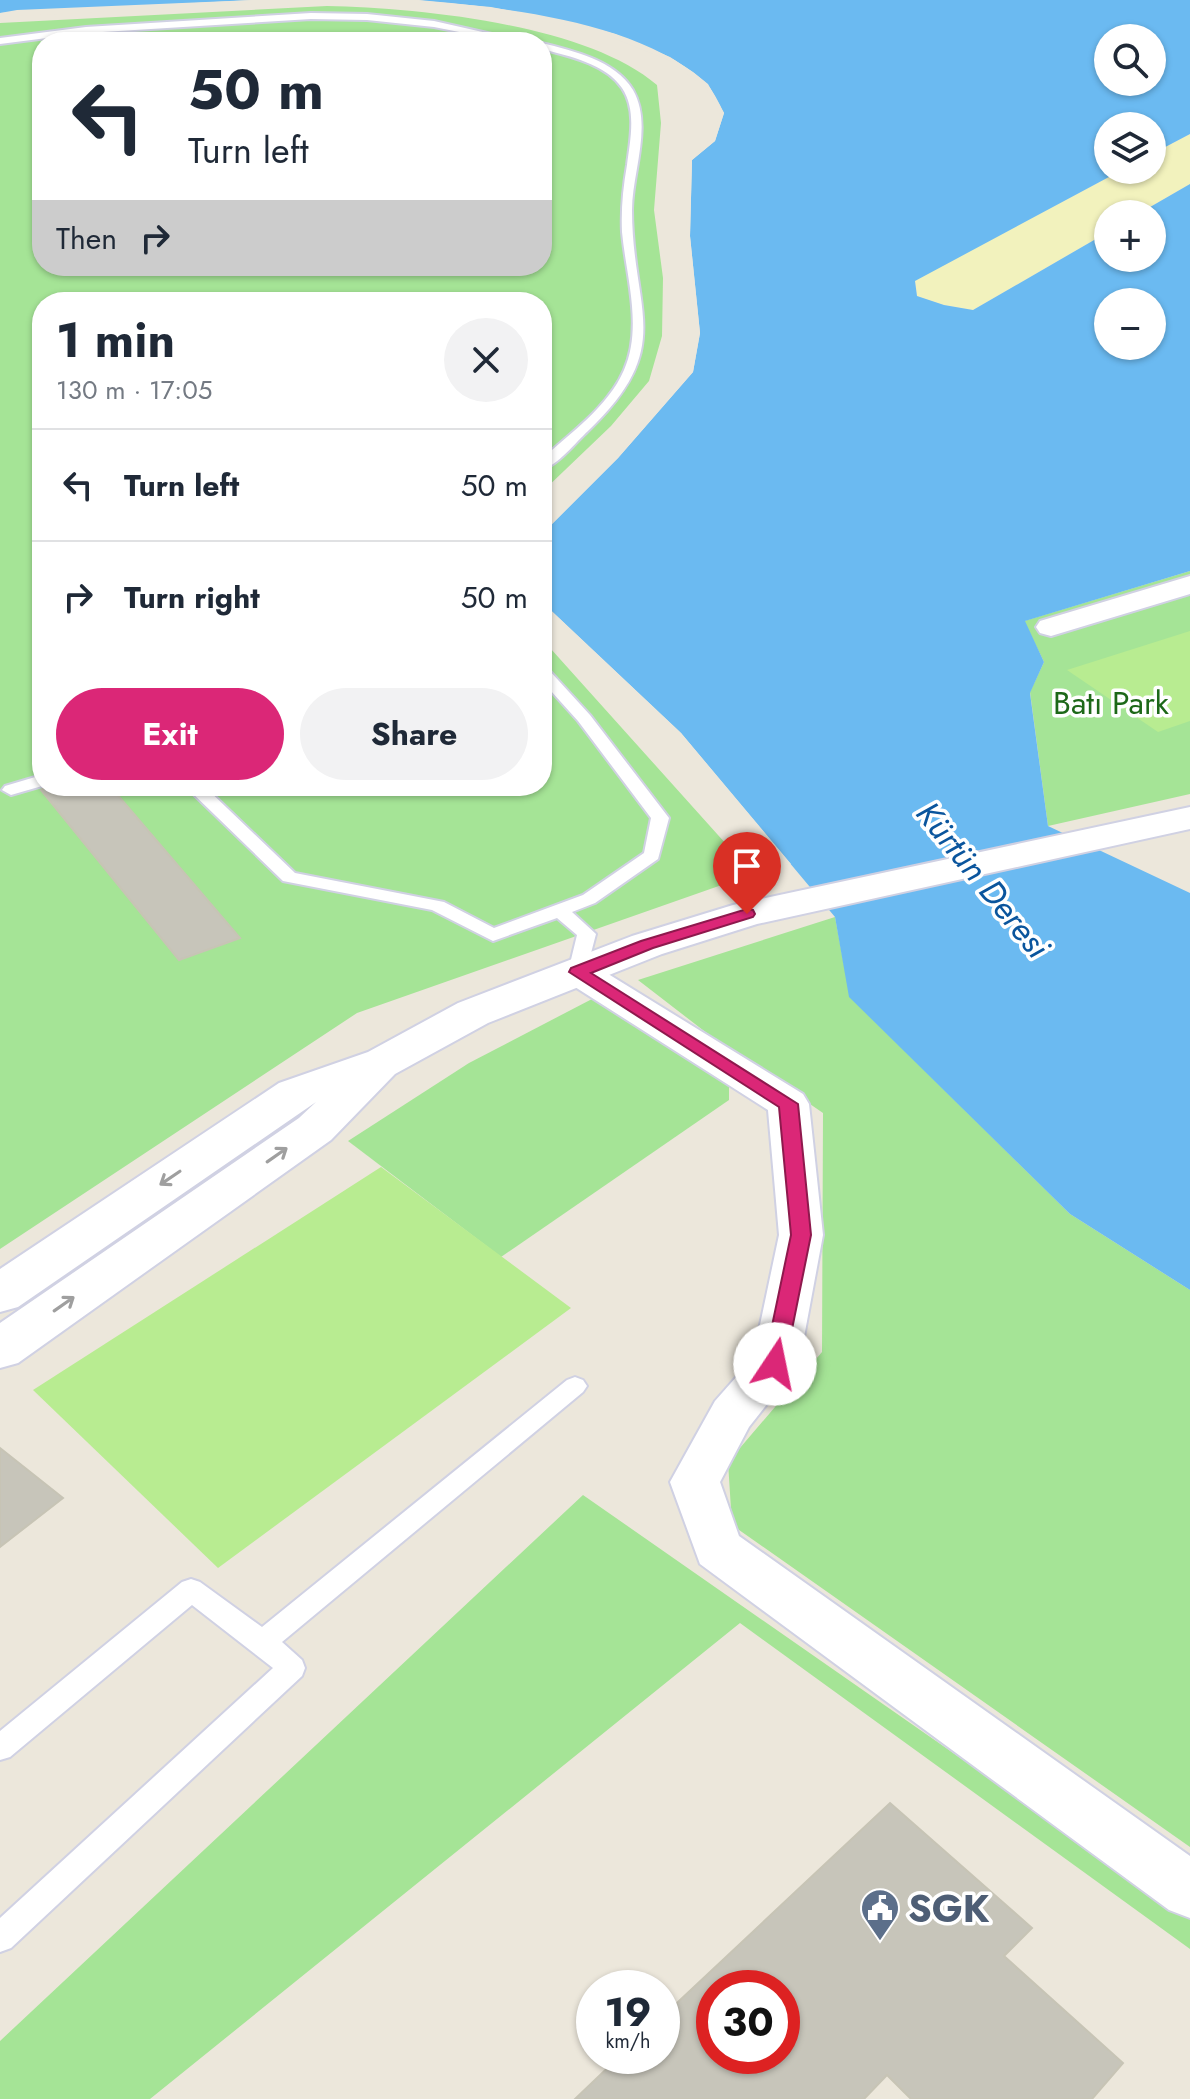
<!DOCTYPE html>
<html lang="en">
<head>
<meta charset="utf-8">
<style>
	body { margin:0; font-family:Jost,sans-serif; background:#f2f2f3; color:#1f2937; height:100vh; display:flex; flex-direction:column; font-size:30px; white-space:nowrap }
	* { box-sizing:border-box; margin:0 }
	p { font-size:26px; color:#747a83 }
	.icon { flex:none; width:44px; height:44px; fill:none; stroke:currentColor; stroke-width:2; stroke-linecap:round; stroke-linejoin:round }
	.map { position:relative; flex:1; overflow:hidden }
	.side { position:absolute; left:32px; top:292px; width:520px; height:504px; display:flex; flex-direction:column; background:#fff; border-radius:32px; box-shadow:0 2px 6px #0004 }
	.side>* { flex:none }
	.hud { position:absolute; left:32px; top:32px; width:520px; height:244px; border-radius:32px; box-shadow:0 2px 6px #0004; background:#fff; color:#1f2937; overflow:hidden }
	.tools { position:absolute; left:1094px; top:24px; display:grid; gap:16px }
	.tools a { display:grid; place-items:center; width:72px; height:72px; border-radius:50%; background:#fff; box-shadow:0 2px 6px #0004; font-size:40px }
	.speed { position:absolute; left:576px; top:1970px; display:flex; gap:16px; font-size:40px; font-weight:700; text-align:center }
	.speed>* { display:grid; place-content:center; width:104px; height:104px; border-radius:50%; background:#fff; box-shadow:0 2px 6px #0004; line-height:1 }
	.speed small { font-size:20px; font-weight:400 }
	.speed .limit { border:12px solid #d22; background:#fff; color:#111 }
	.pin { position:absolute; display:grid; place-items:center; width:68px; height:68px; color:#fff; margin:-82px -34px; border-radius:50% 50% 50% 0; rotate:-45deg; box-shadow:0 0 8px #0007 }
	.pin .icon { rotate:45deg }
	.me { position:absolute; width:88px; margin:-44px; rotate:11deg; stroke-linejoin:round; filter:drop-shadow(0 0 6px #0008) }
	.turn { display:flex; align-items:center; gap:28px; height:168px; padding:0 24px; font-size:36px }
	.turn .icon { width:104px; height:104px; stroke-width:2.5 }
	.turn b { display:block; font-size:56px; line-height:68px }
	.then { display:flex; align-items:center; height:76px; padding:0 24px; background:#0003; gap:16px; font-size:30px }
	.round { display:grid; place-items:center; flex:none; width:84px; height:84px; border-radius:42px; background:#f2f2f3 }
	.head { display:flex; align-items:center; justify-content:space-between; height:136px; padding:0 24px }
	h1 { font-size:48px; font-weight:700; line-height:60px }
	.action { display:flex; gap:16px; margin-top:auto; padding:16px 24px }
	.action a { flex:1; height:92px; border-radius:48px; background:#db2777; color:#fff; font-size:32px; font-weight:700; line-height:92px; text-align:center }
	.action a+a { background:#f2f2f3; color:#1f2937 }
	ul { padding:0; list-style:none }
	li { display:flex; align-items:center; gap:24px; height:112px; padding:0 24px; border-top:2px solid #e0e1e3 }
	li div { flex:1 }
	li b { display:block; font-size:30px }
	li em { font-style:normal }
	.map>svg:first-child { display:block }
</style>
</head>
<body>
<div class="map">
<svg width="1190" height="2099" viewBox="0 0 1190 2099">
	<rect width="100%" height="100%" fill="#ece7db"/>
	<!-- green -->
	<g fill="#a5e496" fill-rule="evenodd">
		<path d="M327,6C419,8 586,24 657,85L661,123L654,210L663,278L662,336L649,381L611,426L542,492V302H42V786H542V639L753,874L357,1013L0,1249V23ZM42,42H542V266H42Z"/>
		<path d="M1190,571V794L1048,826L1030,692L1044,662L1024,621Z"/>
		<path d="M835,917L850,997L1070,1214L1190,1290V1847L732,1525L728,1462L822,1352L823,1113L708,1034L638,980Z"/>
		<path d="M592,999L729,1077V1100L501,1257L348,1141L469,1063Z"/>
		<path d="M583,1495L1190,1918V1949L740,1623L150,2099H0V2041Z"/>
	</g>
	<!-- sand -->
	<path fill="#f2f2bd" d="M1190,134V184L1138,214H1108V232L973,310L944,305L917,296L915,280L1122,170H1152V154Z"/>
	<!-- pitch -->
	<g fill="#b8ec91">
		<path d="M1190,631V721L1158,732L1067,670Z"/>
		<path d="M381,1167L571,1308L218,1568L33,1390Z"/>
	</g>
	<!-- water -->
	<g fill="#6bbaf1" fill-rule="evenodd">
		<path d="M0,0H253L0,13Z"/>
		<path d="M419,0H1190V134L1152,154V126H1108V170H1122L915,281L917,296L944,305L973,310L1108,232V258H1152V214H1138L1190,184V571L1025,621L1044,662L1030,693L1048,826L1190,893V1290L1070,1214L849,997L835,917L681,733L542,602V534L618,458L693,372L700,333L690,236L692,160L715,141L724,113C719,103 713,90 705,82C637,21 506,8 419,0ZM1108,38H1152V82H1108ZM1108,302H1152V346H1108Z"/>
	</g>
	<!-- pier -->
	<g fill="#ece7db">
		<path d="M253,0H257L253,4L0,17V13L17,10Z"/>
		<path d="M414,0L491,7L574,23L615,34L670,57L693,72L708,84L724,113L715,141L692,160L690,236L700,333L693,372L618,458L542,534V528L615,456L689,370L696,333L686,236L688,159L711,139L720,114L705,87L690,76L668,60L613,38L574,27L490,11L418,4Z"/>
		<path d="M542,602L681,733L791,864L786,865L771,850L678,735L542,608Z"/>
	</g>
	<!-- building -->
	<g fill="#c7c5ba" stroke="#c7c4b5" stroke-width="2" fill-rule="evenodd">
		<path d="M45,786H110L240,938L179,960L41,790Z"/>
		<path d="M0,1448L63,1498L0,1547Z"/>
		<path d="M890,1803L1032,1928L1004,1956L1123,2063L1092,2099H911L887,2075L864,2099H575L620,2056H662V2017ZM714,1988H782V2056H714Z"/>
	</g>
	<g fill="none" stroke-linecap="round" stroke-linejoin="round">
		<!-- lane casing -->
		<g stroke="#d0d1e3" stroke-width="4">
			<g id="lane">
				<path d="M311,13L367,14L434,21L527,42H510L434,27L367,20L311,19L86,33L0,44V38L86,27Z"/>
				<path d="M542,43C573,51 615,60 633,90C653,125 632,173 632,210C632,312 677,346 588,431C575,443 559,464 542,470V459C570,433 608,407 624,370C643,327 626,276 622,232C621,209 623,188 627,165C630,141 637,110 622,88C606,64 569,56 542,49Z"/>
				<path d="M542,667L548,669L590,715L669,818L658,859L595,903L572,912L596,934L585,976H571L568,972L577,935L557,918L493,941L432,910L283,881L185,786H204L295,873L444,902L494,928L583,895L644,853L651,818L578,721L542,681Z"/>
				<path d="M42,775V786L11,795L2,790L5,786Z"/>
				<path d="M575,1377L583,1380L587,1386L583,1392L282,1642L302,1660L305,1668L302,1676L11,1948L0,1952V1918L273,1668L192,1605L10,1757L0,1760V1731L182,1582L191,1579L200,1582L262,1627L567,1380Z"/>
			</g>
		</g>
		<!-- street casing -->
		<g stroke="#d0d1e3" stroke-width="4">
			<g id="street">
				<path d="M1190,576V594L1051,636L1040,633L1036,627L1040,621Z"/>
				<path d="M578,960L592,964L803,1094L809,1104L823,1235L799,1364L749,1427L720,1482L739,1536L1190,1856V1918L1169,1910L700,1564L670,1482L715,1401L753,1358L779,1235L768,1110L564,980L559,972L564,964Z"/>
			</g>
		</g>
		<!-- secondary casing -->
		<g stroke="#d0d1e3" stroke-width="4">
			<path id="secondary" d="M1190,807V829L757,924L662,954L488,1023L395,1074L331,1140L18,1363L0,1368V1323L299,1118L316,1102L18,1307L0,1312V1269L279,1083L368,1052L458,1003L632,936L733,905Z"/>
		</g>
		<!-- lane -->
		<use href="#lane" fill="#fff" fill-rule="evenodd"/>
		<!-- street -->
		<use href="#street" fill="#fff" fill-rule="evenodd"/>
		<!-- secondary -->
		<use href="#secondary" fill="#fff" fill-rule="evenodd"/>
	</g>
	<!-- one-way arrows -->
	<defs><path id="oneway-shaft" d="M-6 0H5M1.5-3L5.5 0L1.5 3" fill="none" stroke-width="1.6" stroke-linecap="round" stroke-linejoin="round" transform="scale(2)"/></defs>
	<g stroke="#9f9f9f">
		<use href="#oneway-shaft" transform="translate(277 1155) rotate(-35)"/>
		<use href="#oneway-shaft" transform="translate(170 1178) rotate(146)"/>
		<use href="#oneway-shaft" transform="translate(64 1304) rotate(-35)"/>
	</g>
	<!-- route -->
	<path fill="#db2777" stroke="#8e194d" stroke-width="2" d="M747,909L753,910L755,914L753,917L653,948L591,973L798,1104L811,1235L785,1364L782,1370H767L764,1364L791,1235L779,1107L569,972L571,968L641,941Z"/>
	<!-- icons -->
	<defs>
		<g id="civic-pin" transform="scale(2)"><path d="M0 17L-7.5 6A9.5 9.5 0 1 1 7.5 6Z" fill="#5c6f8a" stroke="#fff"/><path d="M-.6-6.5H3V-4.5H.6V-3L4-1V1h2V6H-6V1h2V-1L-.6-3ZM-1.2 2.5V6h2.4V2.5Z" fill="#fff"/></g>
	</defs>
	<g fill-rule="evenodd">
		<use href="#civic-pin" x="880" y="1908"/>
	</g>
	<g text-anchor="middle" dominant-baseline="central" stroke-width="7" stroke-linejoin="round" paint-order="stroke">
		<!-- park labels -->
		<g font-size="32" fill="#1d6818" stroke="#fff">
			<text x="1111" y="703">Batı Park</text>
		</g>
		<!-- water labels -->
		<g font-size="34" font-style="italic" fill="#0a559d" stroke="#fff">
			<text transform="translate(983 880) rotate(51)">Kürtün Deresi</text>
		</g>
		<!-- near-service labels -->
		<g font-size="38" font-weight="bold" fill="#4e5e75" stroke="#fff" text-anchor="start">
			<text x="908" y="1908">SGK</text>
		</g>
	</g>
</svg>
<div class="tools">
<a><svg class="icon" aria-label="search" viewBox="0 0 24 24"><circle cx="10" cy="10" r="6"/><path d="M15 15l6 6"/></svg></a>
<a><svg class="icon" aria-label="layers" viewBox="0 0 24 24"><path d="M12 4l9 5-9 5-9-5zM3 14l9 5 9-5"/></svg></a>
<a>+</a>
<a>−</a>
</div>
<div class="speed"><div>19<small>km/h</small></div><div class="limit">30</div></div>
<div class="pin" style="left:747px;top:914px;background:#d93025"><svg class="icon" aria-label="arrive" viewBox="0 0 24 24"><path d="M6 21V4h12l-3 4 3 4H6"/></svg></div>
<svg class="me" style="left:775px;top:1364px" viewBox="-20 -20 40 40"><circle r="19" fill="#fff"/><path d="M0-13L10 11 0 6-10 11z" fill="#db2777"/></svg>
<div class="hud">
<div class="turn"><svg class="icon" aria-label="left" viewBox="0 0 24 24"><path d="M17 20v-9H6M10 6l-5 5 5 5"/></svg><div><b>50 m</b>Turn left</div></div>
<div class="then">Then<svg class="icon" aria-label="right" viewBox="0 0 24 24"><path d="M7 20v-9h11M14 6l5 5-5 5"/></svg></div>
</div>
<section class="side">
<div class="head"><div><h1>1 min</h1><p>130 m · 17:05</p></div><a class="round"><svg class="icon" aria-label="close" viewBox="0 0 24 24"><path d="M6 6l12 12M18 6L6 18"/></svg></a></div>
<ul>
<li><svg class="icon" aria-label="left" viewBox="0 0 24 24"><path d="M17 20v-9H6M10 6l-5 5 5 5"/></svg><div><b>Turn left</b></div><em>50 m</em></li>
<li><svg class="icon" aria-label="right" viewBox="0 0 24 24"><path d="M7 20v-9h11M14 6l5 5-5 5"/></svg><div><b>Turn right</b></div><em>50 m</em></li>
</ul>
<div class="action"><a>Exit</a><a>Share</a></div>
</section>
</div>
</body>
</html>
